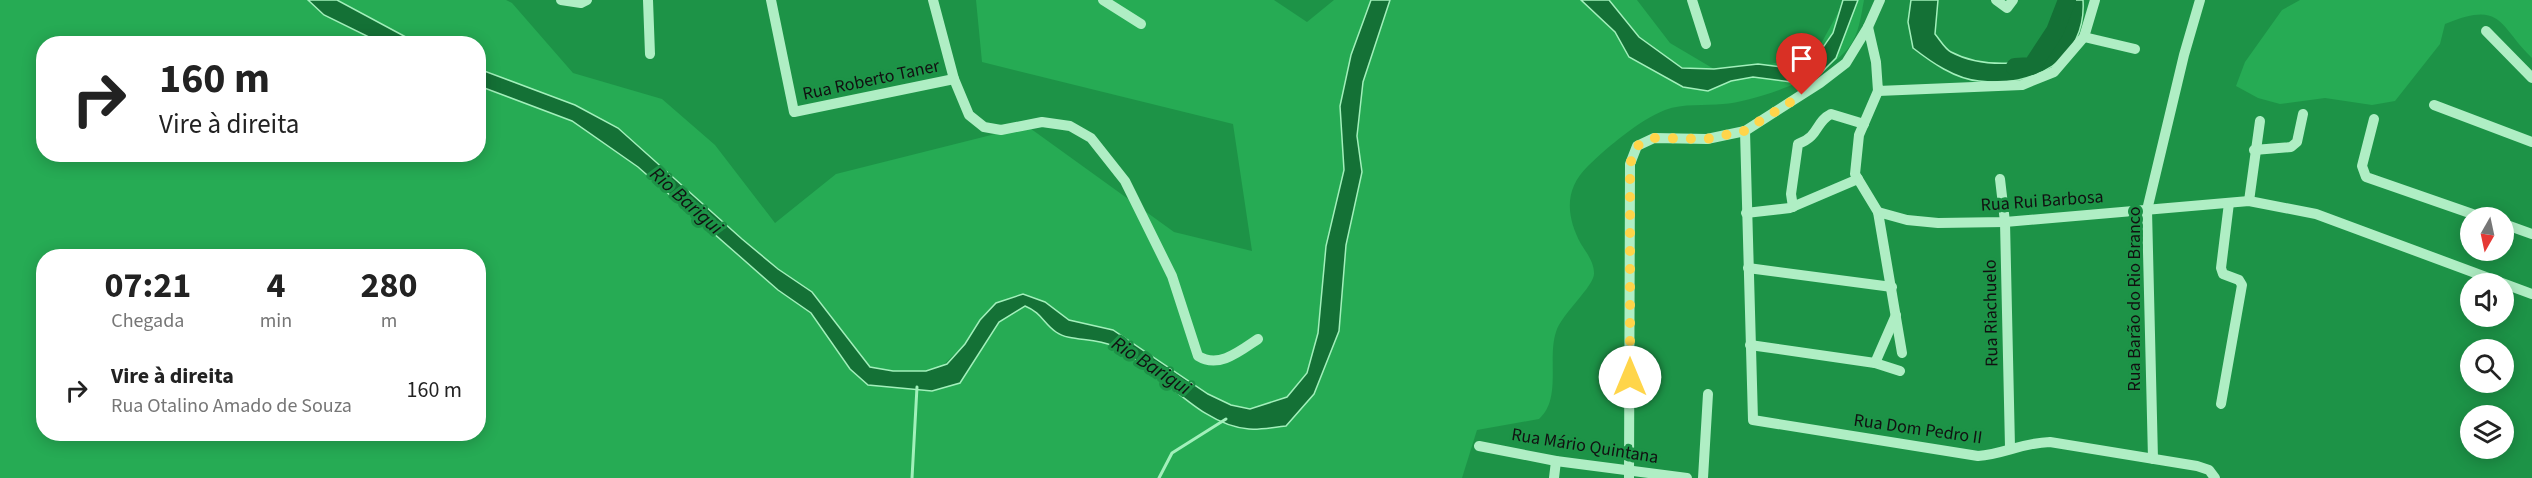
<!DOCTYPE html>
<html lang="pt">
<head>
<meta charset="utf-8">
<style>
	body { margin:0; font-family:"Source Sans 3",sans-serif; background:#f2f2f2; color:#222; height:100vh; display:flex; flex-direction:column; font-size:22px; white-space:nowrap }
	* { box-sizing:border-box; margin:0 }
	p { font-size:20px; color:#767676 }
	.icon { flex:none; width:33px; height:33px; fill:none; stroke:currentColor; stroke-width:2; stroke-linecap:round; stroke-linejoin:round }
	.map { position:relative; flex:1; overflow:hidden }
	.panel { position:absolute; left:36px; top:249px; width:450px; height:192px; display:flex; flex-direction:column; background:#fff; border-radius:24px; box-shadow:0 3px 15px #0003 }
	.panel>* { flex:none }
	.top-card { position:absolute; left:36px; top:36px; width:450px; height:126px; border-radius:24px; box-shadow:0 3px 15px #0003; background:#fff; color:#222; overflow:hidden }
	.needle { width:39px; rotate:189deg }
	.fabs { position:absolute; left:2460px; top:207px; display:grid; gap:12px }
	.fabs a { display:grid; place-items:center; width:54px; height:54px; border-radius:50%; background:#fff; box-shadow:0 3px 15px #0003; font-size:30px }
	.pin { position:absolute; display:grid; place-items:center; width:51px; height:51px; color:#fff; margin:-62px -26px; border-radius:50% 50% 50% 0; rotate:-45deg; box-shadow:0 0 6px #0007 }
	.pin .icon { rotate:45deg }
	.me { position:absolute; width:66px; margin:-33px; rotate:0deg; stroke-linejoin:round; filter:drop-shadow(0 0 4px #0008) }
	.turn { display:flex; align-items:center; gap:21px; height:126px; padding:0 24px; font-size:27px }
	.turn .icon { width:78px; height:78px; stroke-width:2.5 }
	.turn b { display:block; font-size:42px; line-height:51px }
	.eta { display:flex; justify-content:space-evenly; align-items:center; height:102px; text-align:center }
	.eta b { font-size:36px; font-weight:700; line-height:42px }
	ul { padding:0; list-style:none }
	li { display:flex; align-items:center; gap:18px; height:78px; padding:0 24px }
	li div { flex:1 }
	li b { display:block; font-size:22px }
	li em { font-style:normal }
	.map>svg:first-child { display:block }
</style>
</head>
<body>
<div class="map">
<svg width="2532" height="478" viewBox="0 0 2532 478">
	<rect width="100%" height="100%" fill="#1d9347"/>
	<!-- green -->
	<g fill="#26ab54" fill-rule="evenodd">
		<path d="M0,0H319L391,43L44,44V154H478L479,79L610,138L740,258L778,290L811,313L830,340L865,361L812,292L778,269L742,239L618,128L479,69L478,44L417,43L337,0H506L512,3L573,73L662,99L715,145L775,223L836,174L1027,126L1174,232L1252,251L1233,124L982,62L976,0H1274L1307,22L1334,0H1371C1353,48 1335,96 1343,148L1353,79L1390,0H1637L1670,43L1714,69L1682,68L1639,37L1622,15L1665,77L1757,68L1817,51L1845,0H1864C1861,16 1859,34 1849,47C1828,76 1758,101 1723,104C1705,106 1683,103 1665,110C1638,121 1609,146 1588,166C1564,189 1566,216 1581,244C1586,252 1594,262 1594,273C1595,286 1562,313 1556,332C1547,359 1562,399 1539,419L1477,430L1462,478H0ZM1335,209L1315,369L1281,426L1221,420L1201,411L1152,371L1129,355L1103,342L1100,336L1041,316L1037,311L1045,302L1069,320L1114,330L1208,394L1231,405L1250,409L1287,397L1307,373L1318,333L1326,246ZM44,256H478V434H44ZM998,305L951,365H943L965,344L980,320Z"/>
		<path d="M2300,0H2532V58C2498,25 2503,0 2445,24L2440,44L2395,101L2372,105L2325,98L2280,104L2258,98L2236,86L2245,62L2282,10Z"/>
	</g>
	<!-- water -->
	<g fill="#147136" stroke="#a2f0bb" stroke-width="1.5">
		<path d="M308,0H337L417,43H381L324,15Z"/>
		<path d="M1371,0H1390L1363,82L1357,136L1362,172L1346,245L1339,331L1314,394L1286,426C1274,427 1261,430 1249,429C1199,426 1158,367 1113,346C1094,337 1070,342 1056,332C1043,323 1042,313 1025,306L999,322L960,383L932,391L868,385L850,369L811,313L778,290L638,167L572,121L479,86V69L575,105L618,128L742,239L778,269L812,292L870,367L893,371H926L947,364L965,344L980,320L996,303L1023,294L1045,302L1069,320L1113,330L1208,394L1231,405L1250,409L1287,397L1307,373L1318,333L1326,246L1344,170L1340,106L1351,55Z"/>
		<path d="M1581,0H1609L1639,37L1682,68L1714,69L1758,64L1791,68L1815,59L1833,33L1843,0H1858L1836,58L1818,76L1791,82L1753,77L1731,81L1708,91L1683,87L1629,57L1615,32Z"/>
		<path d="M1911,0H1938L1935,34C1940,40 1945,49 1951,52C1977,66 2009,65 2037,60L2056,36L2072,0H2083C2087,61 2032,88 1979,81C1955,79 1931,62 1913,48L1908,22Z"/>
	</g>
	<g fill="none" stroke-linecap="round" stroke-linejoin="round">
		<!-- stream -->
		<g stroke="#a2f0bb" stroke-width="3">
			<path d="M912,478L917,387"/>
			<path d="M1159,478L1172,453L1226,419"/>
		</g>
		<!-- river -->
		<path stroke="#147136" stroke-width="18" d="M2015,67L2032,66L2055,31L2067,0"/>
		<!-- minor -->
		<g stroke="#afeec4" stroke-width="10">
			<path d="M561,0L581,3L587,0"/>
			<path d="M648,0L650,54"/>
			<path d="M771,0L794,112L954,79"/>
			<path d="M933,0L954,79L969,115L984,127L1001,130L1042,122L1070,126L1091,138L1125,181L1172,276L1198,356C1219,369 1240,351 1258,339"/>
			<path d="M1103,0L1141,24"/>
			<path d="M1692,0L1706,44"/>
			<path d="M1996,0L2007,8L2013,0"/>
			<path d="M1868,27L1876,62L1878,91L2022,85L2054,72L2084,37L2095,0"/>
			<path d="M2486,31L2532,78"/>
			<path d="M2084,37L2135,49"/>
			<path d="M1878,91L1859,135L1855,174L1878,212L1902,353"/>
			<path d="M2434,105L2532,142"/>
			<path d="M2374,119L2362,166L2366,177L2484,218"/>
			<path d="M1745,131L1753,420L1978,456C2004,454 2021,443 2050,442L2197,466L2209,470L2215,478"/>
			<path d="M2254,150L2291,147L2297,142L2303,114"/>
			<path d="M2000,179L2005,222L2010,447"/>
			<path d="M2249,201L2260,121"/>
			<path d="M1793,207L1791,194L1798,144C1820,136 1815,122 1831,114L1864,124"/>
			<path d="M1878,212L1907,220L1938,223L2005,222L2249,201L2316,214L2532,294"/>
			<path d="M1746,213L1790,208L1858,179"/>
			<path d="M2504,224L2532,234"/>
			<path d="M1748,268L1892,287"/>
			<path d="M1750,345L1875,363L1900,371"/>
			<path d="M1875,363L1896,315"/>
			<path d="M2221,404L2242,285L2239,280L2223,274L2221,268L2229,203"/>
			<path d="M1479,446L1556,461L1687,478"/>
			<path d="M2153,459L2147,210L2184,55L2200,0"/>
			<path d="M1554,478L1556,461"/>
			<path d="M1629,478L1630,164L1637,146L1654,138L1707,139L1745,131L1820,83L1846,63L1868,27L1880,0"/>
			<path d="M1703,478L1708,394"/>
		</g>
	</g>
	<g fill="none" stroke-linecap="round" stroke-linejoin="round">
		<!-- route -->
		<path stroke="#ffd54a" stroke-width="10" stroke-dasharray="0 18" d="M1630,377V164L1637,146L1654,138L1707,139L1744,131L1802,95"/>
	</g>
	<g text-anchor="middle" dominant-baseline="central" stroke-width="6" stroke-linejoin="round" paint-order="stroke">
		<!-- street labels -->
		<g font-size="18" fill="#111" stroke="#1d9347">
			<text transform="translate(871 80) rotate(-12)">Rua Roberto Taner</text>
			<text transform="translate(2042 201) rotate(-4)">Rua Rui Barbosa</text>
			<text transform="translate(2134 299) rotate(-90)">Rua Barão do Rio Branco</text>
			<text transform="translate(1991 313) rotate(-91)">Rua Riachuelo</text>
			<text transform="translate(1918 429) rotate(8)">Rua Dom Pedro II</text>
			<text transform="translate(1585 446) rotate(9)">Rua Mário Quintana</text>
		</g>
		<!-- water labels -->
		<g font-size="20" font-style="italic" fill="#111" stroke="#1d9347">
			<text transform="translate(686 201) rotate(42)">Rio Barigui</text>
			<text transform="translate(1151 366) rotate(33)">Rio Barigui</text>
		</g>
	</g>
</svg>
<div class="fabs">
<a><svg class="needle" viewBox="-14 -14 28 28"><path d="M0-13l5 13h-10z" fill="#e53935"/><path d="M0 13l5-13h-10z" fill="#767676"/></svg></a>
<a><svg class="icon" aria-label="sound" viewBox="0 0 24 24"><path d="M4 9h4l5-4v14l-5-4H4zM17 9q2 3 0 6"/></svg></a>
<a><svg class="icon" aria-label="search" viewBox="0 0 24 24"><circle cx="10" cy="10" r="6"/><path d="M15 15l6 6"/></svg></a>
<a><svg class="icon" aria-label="layers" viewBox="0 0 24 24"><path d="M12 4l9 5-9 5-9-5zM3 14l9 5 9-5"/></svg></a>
</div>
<div class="pin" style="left:1802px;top:95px;background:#d93025"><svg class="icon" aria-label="arrive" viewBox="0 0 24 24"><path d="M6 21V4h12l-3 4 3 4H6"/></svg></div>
<svg class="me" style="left:1630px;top:377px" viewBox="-20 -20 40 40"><circle r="19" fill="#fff"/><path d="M0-13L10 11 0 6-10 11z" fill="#ffd54a"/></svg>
<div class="top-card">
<div class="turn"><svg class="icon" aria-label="right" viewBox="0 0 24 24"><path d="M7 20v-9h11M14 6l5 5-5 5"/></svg><div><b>160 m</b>Vire à direita</div></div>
</div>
<section class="panel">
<div class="eta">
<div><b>07:21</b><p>Chegada</p></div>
<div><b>4</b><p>min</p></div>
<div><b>280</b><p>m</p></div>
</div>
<ul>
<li><svg class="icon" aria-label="right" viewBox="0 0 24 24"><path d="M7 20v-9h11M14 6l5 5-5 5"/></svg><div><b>Vire à direita</b><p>Rua Otalino Amado de Souza</p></div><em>160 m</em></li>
</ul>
</section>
</div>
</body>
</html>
